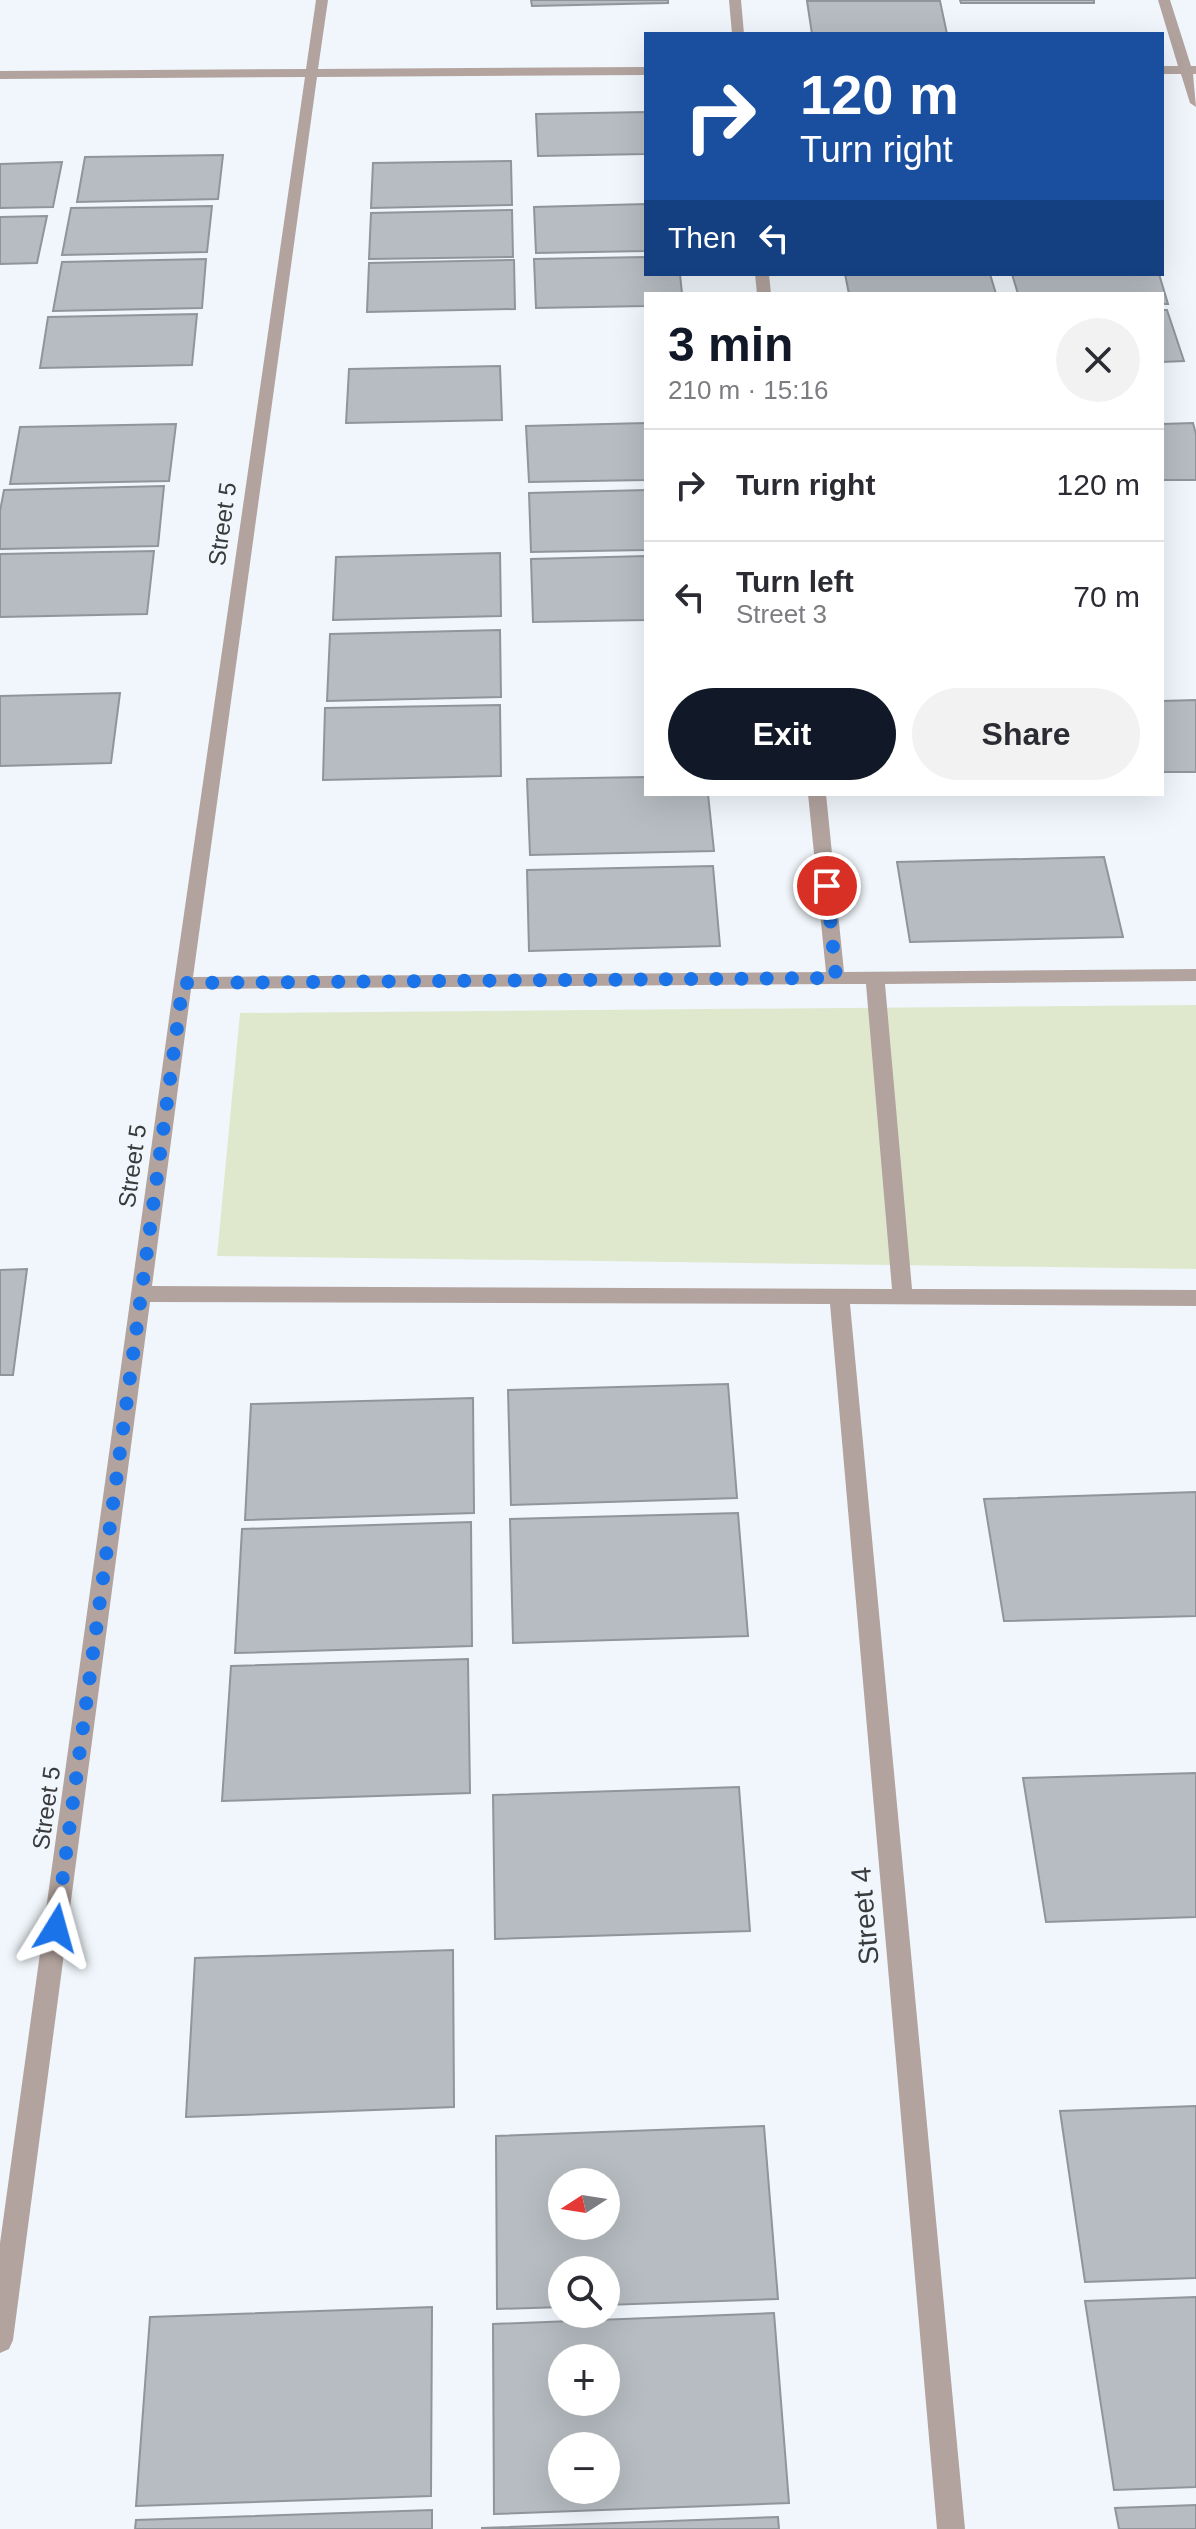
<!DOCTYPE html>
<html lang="en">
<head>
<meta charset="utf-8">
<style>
	body { margin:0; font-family:Helvetica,sans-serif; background:#f2f2f3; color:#2b2b33; height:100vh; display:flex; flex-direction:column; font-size:30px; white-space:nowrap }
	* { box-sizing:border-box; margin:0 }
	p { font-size:26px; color:#7c7c81 }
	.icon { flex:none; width:44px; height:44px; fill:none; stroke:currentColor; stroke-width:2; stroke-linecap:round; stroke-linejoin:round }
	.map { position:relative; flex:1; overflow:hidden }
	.details { position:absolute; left:644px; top:292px; width:520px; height:504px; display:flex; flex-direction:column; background:#fff; border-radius:0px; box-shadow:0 8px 32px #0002 }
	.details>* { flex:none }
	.top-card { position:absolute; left:644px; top:32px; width:520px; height:244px; border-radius:0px; box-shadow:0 8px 32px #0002; background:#1a4fa0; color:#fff; overflow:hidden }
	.needle { width:52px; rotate:258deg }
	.buttons { position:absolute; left:548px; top:2168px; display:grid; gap:16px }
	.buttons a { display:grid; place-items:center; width:72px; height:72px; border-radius:50%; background:#fff; box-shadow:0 8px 32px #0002; font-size:40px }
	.pin { position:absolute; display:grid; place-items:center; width:68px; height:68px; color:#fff; margin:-34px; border:4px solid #fff; border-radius:50%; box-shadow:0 2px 8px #0007 }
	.me { position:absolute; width:88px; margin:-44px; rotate:8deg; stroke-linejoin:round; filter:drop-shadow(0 0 6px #0008) }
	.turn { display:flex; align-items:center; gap:28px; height:168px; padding:0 24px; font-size:36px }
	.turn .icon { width:104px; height:104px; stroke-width:2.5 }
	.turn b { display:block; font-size:56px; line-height:68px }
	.then { display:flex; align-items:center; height:76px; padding:0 24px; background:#0003; gap:16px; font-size:30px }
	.round { display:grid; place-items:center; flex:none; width:84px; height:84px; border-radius:42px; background:#f2f2f3 }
	.head { display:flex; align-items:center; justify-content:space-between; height:136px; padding:0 24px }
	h1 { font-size:48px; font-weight:700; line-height:60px; color:#111827 }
	.primary-button { display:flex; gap:16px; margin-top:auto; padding:16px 24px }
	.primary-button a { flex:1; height:92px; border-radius:48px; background:#111827; color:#fff; font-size:32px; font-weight:700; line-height:92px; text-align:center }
	.primary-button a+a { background:#f2f2f3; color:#2b2b33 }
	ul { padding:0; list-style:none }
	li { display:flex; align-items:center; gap:24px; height:112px; padding:0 24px; border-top:2px solid #e1e1e2 }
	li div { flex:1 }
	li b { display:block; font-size:30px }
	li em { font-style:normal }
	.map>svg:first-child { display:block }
</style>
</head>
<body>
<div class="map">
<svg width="1196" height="2529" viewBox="0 0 1196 2529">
	<rect width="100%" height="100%" fill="#f0f6fb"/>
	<!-- green -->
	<path fill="#dfe8cd" d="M1196,1005V1269L217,1256L240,1013Z"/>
	<!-- building -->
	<g fill="#b6bcc1" stroke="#8f959a" stroke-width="2" fill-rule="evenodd">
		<path d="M531,0H668V3L532,6Z"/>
		<path d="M960,0H1094V3H961Z"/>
		<path d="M807,1H940L947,34H812Z"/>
		<path d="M646,112V154L538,156L536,114Z"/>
		<path d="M223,155L218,199L77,202L85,157Z"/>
		<path d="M511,161L512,205L371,208L373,163Z"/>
		<path d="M62,162L53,207L0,208V164Z"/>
		<path d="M646,204V251L536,253L534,207Z"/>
		<path d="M212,206L207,252L62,255L71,208Z"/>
		<path d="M512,210L513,257L369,259L371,213Z"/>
		<path d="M47,216L37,263L0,264V217Z"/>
		<path d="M646,257V274H680L682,294H646V306L536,308L534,259Z"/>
		<path d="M206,259L202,308L53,311L62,262Z"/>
		<path d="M514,260L515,309L367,312L369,263Z"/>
		<path d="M845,274H990L996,294H849Z"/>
		<path d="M1012,274H1159L1168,304H1162V294H1018Z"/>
		<path d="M1162,310H1167L1184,361L1162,362Z"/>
		<path d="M197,314L192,365L40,368L48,317Z"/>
		<path d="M500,366L502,420L346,423L349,369Z"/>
		<path d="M646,423V480L529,482L526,426Z"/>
		<path d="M1193,423L1196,434V480H1162V424Z"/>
		<path d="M176,424L169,481L10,484L20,427Z"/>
		<path d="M164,486L158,546L0,549V511L4,490Z"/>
		<path d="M646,490V550L531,552L529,493Z"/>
		<path d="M154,551L147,614L0,617V554Z"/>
		<path d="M500,553L501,616L333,620L336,557Z"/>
		<path d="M646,556V620L533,622L531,559Z"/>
		<path d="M500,630L501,697L327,701L330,634Z"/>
		<path d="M120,693L111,763L0,766V696Z"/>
		<path d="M1196,700V772H1162V701Z"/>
		<path d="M500,705L501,776L323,780L325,708Z"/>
		<path d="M646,777V794H708L714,851L530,855L527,779Z"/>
		<path d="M1104,857L1123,937L910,942L897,862Z"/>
		<path d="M713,866L720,946L529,951L527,870Z"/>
		<path d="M27,1269L13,1375H0V1270Z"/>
		<path d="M728,1384L737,1498L511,1505L508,1390Z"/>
		<path d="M473,1398L474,1513L245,1520L251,1404Z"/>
		<path d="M1196,1492V1616L1004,1621L984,1499Z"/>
		<path d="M738,1513L748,1636L513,1643L510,1519Z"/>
		<path d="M471,1522L472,1646L235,1653L242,1529Z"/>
		<path d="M468,1659L470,1793L222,1801L231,1666Z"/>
		<path d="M1196,1773V1917L1046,1922L1023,1778Z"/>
		<path d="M739,1787L750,1931L495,1939L493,1795Z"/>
		<path d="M453,1950L454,2107L186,2117L195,1958Z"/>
		<path d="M1196,2106V2278L1085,2282L1060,2111Z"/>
		<path d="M764,2126L778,2299L606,2305V2270H562V2307L497,2309L496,2136ZM562,2182H606V2226H562Z"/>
		<path d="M1196,2297V2487L1114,2490L1085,2301Z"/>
		<path d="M432,2307L431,2496L136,2506L150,2317Z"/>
		<path d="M774,2313L789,2503L494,2514L493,2324ZM562,2358H606V2402H562ZM562,2446H606V2490H562Z"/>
		<path d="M1196,2505V2529H1119L1115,2508Z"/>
		<path d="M432,2510V2529H135L136,2520Z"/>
		<path d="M778,2517L779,2529H482V2528Z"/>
	</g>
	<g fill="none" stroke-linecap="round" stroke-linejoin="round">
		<!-- street -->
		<g fill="#b2a39e" fill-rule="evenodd">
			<path d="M316,0H328L318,69L646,67V75L317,77L193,977L826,972L808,794H826L844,972L1196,969V981L885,984L912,1289L1196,1290V1306L850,1304L965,2529H937L830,1304L150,1302L13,2340L9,2349L0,2353V2243L174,983L305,77L0,79V71L306,69ZM835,984H866L892,1289L152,1286L191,989Z"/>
			<path d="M729,0H741L744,34H732Z"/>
			<path d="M1158,0H1170L1191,66H1196V74H1193L1196,107L1190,103L1181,74H1162V66H1178Z"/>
			<path d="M755,274H769L771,294H757Z"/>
		</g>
	</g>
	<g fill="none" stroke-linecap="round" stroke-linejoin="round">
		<!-- route -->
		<path stroke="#1a73e8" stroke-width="14" stroke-dasharray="0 25.2" d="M56,1928L183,983L836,978L827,886"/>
	</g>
	<g text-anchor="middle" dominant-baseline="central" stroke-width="7" stroke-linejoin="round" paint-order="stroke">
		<!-- street labels -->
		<g font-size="24" fill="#383a3c" stroke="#f0f6fb">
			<text transform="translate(222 524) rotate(-82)">Street 5</text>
			<text transform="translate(132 1166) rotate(-82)">Street 5</text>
			<text transform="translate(46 1808) rotate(-82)">Street 5</text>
		</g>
		<!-- near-street labels -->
		<g font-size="28" fill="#383a3c" stroke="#f0f6fb">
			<text transform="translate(865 1916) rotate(-95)">Street 4</text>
		</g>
	</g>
</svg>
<div class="buttons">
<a><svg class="needle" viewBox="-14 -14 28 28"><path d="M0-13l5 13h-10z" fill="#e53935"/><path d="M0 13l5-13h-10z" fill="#7c7c81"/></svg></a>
<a><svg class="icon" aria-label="search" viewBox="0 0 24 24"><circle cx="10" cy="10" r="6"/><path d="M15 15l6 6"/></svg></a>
<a>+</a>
<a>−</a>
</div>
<div class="pin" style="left:827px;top:886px;background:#d93025"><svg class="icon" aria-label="arrive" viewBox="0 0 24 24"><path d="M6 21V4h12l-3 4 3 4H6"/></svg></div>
<svg class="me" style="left:56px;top:1928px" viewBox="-20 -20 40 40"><path d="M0-17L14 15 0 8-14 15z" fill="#1a73e8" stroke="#fff" stroke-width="4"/></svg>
<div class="top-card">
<div class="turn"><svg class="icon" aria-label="right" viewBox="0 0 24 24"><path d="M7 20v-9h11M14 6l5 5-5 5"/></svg><div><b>120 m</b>Turn right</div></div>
<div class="then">Then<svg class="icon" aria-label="left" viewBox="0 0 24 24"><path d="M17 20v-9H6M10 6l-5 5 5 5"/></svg></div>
</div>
<section class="details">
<div class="head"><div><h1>3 min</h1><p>210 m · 15:16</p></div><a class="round"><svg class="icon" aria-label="close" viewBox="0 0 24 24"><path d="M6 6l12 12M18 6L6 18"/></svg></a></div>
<ul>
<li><svg class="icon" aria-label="right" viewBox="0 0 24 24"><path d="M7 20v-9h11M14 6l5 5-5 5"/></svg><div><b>Turn right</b></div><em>120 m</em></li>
<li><svg class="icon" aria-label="left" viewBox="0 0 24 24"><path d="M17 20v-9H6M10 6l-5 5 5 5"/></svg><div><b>Turn left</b><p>Street 3</p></div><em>70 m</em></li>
</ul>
<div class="primary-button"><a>Exit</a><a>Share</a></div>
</section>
</div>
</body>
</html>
